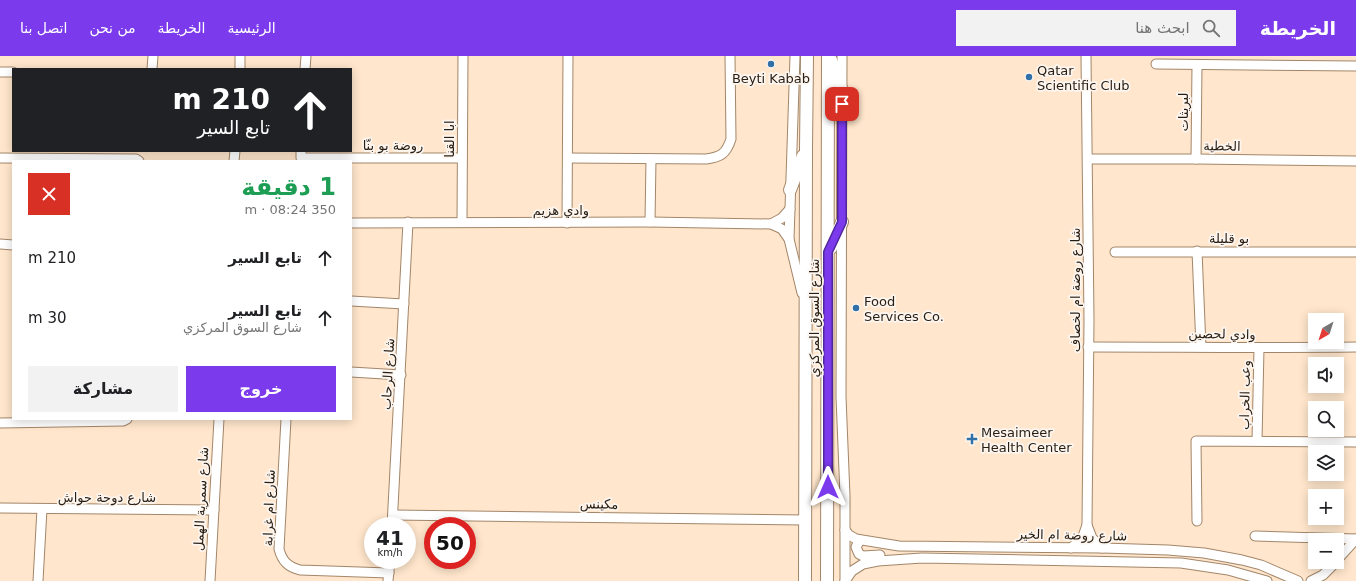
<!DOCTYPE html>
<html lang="ar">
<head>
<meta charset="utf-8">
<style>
	body { margin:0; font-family:"DejaVu Sans",Cairo,sans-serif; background:#f2f2f2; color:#202124; direction:rtl; height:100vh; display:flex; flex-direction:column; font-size:15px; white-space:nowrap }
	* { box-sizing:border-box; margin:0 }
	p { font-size:13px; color:#757577 }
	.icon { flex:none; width:22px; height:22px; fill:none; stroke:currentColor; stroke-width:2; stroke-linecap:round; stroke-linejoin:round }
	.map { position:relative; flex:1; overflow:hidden; direction:ltr }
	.drawer { position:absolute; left:12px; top:104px; width:340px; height:260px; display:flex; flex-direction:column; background:#fff; border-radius:0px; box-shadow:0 2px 10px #0003; direction:rtl }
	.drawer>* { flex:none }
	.banner { position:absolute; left:12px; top:12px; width:340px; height:84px; border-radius:0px; box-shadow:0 2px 10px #0003; direction:rtl; background:#202124; color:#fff; overflow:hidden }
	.needle { width:26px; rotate:219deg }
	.fabs { position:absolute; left:1308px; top:257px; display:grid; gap:8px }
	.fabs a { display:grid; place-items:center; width:36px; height:36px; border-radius:0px; background:#fff; box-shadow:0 2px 10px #0003; font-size:20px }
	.speed { position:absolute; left:364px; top:461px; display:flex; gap:8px; font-size:20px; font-weight:700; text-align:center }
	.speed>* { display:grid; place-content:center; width:52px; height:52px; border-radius:50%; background:#fff; box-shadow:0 2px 10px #0003; line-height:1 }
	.speed small { font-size:10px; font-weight:400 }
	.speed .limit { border:6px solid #d22; background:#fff; color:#111 }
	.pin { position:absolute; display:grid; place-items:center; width:34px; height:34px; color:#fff; margin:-17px; border-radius:8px; box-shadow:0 2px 6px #0006 }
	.me { position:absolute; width:44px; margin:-22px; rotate:0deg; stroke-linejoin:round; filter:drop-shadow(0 0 3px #0008) }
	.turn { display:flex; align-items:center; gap:14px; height:84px; padding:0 16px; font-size:18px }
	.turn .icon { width:52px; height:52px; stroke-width:2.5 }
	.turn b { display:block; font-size:28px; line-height:34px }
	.round { display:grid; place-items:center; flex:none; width:42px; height:42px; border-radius:0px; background:#f2f2f2 }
	.headline { display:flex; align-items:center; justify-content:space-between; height:68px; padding:0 16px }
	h1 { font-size:24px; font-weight:600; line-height:30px; color:#1e9e55 }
	.button { display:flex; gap:8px; margin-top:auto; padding:8px 16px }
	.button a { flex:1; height:46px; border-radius:0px; background:#7c3aed; color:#fff; font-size:16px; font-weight:600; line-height:46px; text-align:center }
	.button a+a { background:#f2f2f2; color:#202124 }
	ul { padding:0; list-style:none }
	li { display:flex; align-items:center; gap:12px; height:60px; padding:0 16px }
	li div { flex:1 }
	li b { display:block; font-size:15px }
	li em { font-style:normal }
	header { display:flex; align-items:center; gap:24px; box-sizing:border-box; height:56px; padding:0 20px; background:#7c3aed; color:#fff }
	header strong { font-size:19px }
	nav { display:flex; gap:22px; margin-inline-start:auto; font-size:14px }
	.search { width:280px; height:36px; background:#f2f2f2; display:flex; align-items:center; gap:10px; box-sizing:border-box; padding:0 14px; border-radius:0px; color:#757577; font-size:15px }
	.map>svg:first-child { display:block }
</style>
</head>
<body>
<header>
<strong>الخريطة</strong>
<div class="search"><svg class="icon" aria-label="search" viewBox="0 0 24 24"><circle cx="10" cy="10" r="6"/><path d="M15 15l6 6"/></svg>ابحث هنا</div>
<nav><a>الرئيسية</a><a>الخريطة</a><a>من نحن</a><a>اتصل بنا</a></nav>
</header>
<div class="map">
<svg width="1356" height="525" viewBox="0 0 1356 525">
	<rect width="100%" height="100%" fill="#ffe6cc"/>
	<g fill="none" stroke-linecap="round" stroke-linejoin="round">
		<!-- minor casing -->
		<g stroke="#a38669" stroke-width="11">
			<g id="minor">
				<path d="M795,0L789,183L802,237"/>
				<path d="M842,0L841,341L845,440V525"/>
				<path d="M1156,8L1356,10"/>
				<path d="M152,13L153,0"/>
				<path d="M240,13V0"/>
				<path d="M305,13L306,0"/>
				<path d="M0,16H13"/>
				<path d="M301,95V102H462"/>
				<path d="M0,102L136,103L139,105"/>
				<path d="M568,102L706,103C721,101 726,98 731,83L730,0"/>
				<path d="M1088,103H1196L1356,105"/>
				<path d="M1196,103L1197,9"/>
				<path d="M234,105L235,95"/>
				<path d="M462,166L463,0"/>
				<path d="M650,166L651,103"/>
				<path d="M351,167L650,166L771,168L782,173L789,183"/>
				<path d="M567,167L568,0"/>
				<path d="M771,168L782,162L790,153"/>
				<path d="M0,188L13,189"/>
				<path d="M1197,195L1201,291"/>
				<path d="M1115,196H1356"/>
				<path d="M351,245L404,248"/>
				<path d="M1088,291C1177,291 1267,292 1356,291"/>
				<path d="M351,316L401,319"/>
				<path d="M286,363L279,493C282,505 288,511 300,514L389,517"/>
				<path d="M0,367L123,365L127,363"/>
				<path d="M1257,385L1259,292"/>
				<path d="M0,452L214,454"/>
				<path d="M393,459L805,464"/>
				<path d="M1197,465L1196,385L1356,386"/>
				<path d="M1087,469L1092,482L1102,492"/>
				<path d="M392,470L408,166"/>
				<path d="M845,474L849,479L856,483L899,490L1102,492L1168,494L1204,497L1242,504L1261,509L1298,525"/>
				<path d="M1255,480L1356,483"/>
				<path d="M860,484L856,491L859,498L863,500L880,499"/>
				<path d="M1071,492L1082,483L1087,469L1089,264L1086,0"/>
				<path d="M1337,504L1356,483"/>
				<path d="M38,525L42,453"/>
				<path d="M210,525L219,363"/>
				<path d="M388,525L390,504"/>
				<path d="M845,525L852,515L863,508L878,505L922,502L1181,507L1228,514L1267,525"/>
				<path d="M1311,525L1323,519L1336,506"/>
			</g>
		</g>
		<!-- secondary casing -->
		<g stroke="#a38669" stroke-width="14">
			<g id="secondary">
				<path d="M831,4L842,35"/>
				<path d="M790,134L803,100"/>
				<path d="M831,192L842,166"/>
				<path d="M805,525L806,93L807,0"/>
				<path d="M827,525L828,0"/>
			</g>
		</g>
		<!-- minor -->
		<use href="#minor" stroke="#fff" stroke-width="9"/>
		<!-- secondary -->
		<use href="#secondary" stroke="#fff" stroke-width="12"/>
	</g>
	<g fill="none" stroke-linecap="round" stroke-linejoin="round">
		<!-- route casing -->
		<g stroke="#51269a" stroke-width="10">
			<path id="route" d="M828,431V196L842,166V48"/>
		</g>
		<!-- route -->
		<use href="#route" stroke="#7c3aed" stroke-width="7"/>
	</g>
	<!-- markers -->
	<g fill="#3171a8" stroke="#fdf6f0" stroke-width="1.5">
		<circle cx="771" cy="8" r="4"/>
		<circle cx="1029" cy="21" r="4"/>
		<circle cx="856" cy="252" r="4"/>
		<path d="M970 377h4v4h4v4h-4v4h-4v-4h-4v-4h4z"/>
	</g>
	<g text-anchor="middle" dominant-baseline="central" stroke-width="3.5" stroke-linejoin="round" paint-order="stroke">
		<!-- poi labels -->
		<g font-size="13" fill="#281d11" stroke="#fdf6f0" text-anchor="start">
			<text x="1037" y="14">Qatar<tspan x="1037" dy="15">Scientific Club</tspan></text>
			<text x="771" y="22" text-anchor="middle">Beyti Kabab</text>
			<text x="864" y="245">Food<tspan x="864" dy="15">Services Co.</tspan></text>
			<text x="981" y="376">Mesaimeer<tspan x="981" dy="15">Health Center</tspan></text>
		</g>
		<!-- street labels -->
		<g font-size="13" fill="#281d11" stroke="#fdf6f0">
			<text transform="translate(1183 56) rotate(-90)">لبريثات</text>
			<text transform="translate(449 83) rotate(-90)">ابا القنا</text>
			<text x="393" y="89">روضة بو بنّا</text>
			<text transform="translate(1222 90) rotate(1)">الخطية</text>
			<text x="561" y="154">وادي هزيم</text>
			<text x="1229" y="182">بو قليلة</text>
			<text transform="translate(1075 234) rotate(-90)">شارع روضة ام لخصاف</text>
			<text transform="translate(814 262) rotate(-90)">شارع السوق المركزي</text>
			<text transform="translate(1222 278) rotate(1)">وادي لحصين</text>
			<text transform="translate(388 318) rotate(-87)">شارع الرحاب</text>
			<text transform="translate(1245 339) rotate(-89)">وعب الخراب</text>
			<text x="107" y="441">شارع دوحة حواش</text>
			<text transform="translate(201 443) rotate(-87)">شارع سمرية الهمل</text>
			<text transform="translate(599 448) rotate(1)">مكينس</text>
			<text transform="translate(269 452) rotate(-88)">شارع ام غرابة</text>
			<text transform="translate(1072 479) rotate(1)">شارع روضة ام الخير</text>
		</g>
	</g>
</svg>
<div class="fabs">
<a><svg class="needle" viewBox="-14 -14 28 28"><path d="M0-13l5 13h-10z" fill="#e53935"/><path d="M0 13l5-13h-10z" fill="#757577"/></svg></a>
<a><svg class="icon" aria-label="sound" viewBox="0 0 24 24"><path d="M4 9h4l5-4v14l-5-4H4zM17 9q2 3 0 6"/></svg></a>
<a><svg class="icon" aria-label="search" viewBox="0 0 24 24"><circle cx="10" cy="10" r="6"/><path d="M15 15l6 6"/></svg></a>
<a><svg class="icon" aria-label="layers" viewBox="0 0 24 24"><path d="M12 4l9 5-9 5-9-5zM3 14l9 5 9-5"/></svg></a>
<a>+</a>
<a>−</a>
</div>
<div class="speed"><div>41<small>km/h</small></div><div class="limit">50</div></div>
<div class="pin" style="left:842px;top:48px;background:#d93025"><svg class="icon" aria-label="arrive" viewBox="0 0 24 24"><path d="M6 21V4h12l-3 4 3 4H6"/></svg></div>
<svg class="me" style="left:828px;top:431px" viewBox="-20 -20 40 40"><path d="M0-17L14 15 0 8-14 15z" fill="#7c3aed" stroke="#fff" stroke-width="4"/></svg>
<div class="banner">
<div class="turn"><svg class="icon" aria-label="ahead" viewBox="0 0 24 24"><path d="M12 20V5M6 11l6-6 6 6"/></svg><div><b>210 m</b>تابع السير</div></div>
</div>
<section class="drawer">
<div class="headline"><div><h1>1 دقيقة</h1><p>350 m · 08:24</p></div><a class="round" style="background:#d93025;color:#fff"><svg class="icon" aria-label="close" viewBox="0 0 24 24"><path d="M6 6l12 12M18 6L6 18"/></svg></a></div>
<ul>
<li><svg class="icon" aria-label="ahead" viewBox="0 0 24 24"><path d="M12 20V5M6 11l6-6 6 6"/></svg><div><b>تابع السير</b></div><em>210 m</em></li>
<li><svg class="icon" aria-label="ahead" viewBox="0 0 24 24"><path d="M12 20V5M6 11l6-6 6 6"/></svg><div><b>تابع السير</b><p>شارع السوق المركزي</p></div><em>30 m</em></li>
</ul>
<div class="button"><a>خروج</a><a>مشاركة</a></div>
</section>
</div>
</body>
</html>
